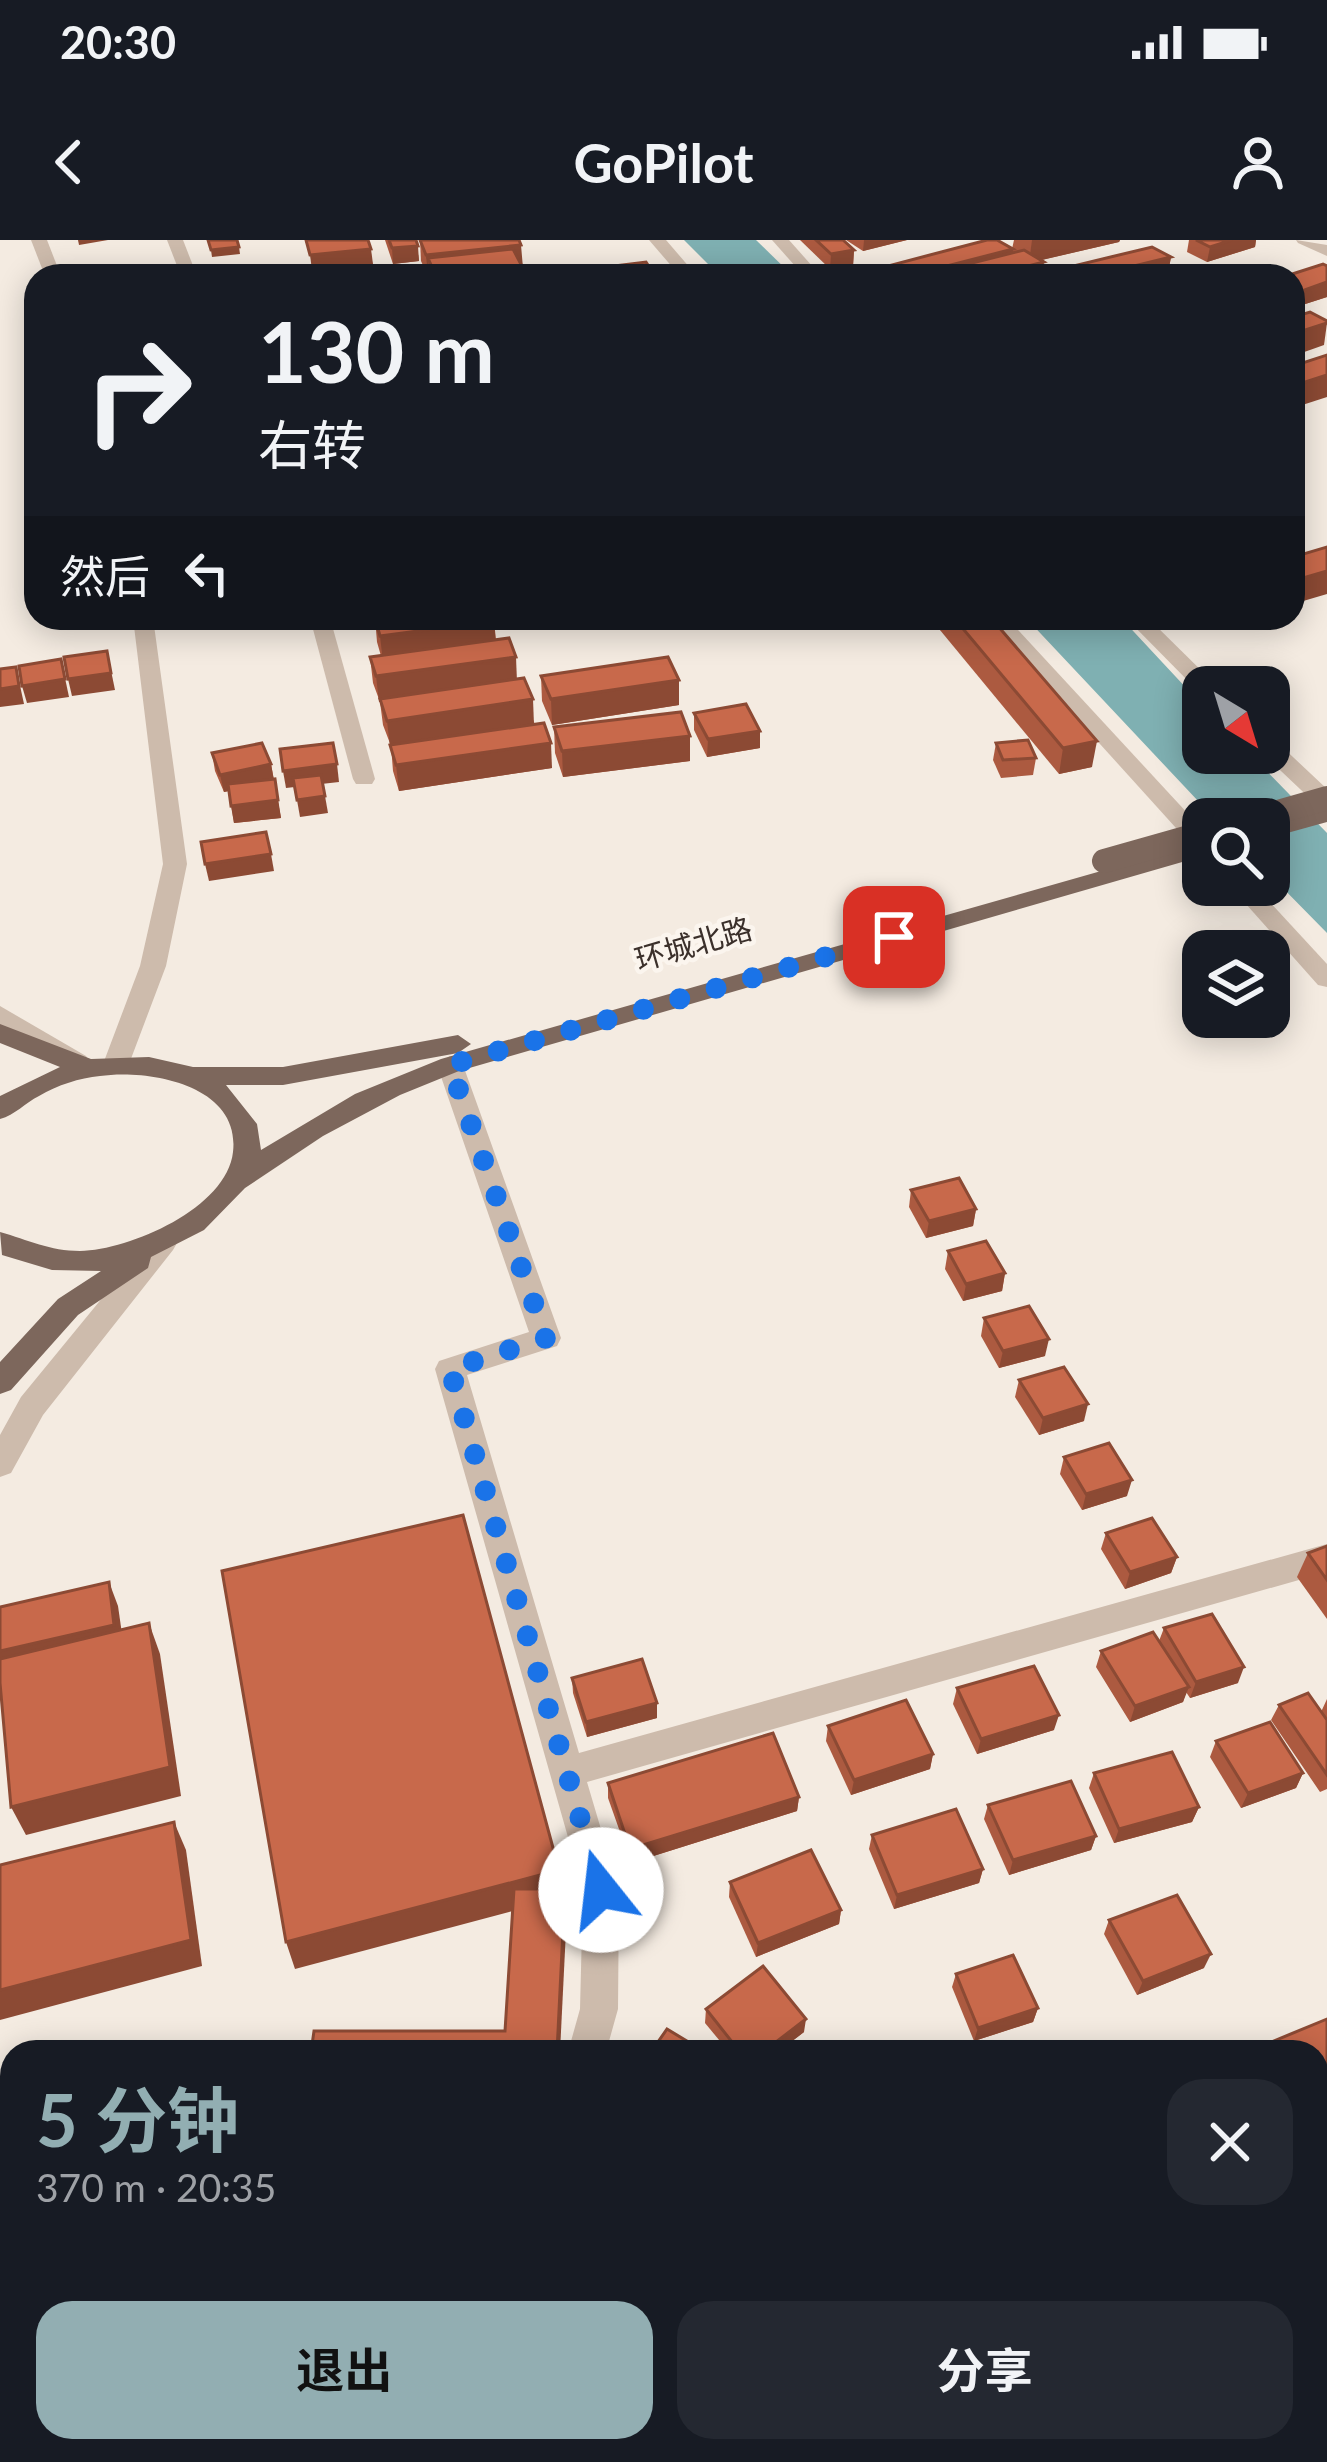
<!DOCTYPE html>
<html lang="zh">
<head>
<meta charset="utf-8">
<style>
	body { margin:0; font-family:Lato,"Noto Sans SC",sans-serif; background:#242831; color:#f1f3f6; height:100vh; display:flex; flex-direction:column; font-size:45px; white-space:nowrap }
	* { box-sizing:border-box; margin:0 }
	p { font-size:39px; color:#9ea1a6 }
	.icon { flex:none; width:66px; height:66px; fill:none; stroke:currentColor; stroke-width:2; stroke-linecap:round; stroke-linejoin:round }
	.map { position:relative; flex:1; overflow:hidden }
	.details { position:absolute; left:0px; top:1800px; width:1329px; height:423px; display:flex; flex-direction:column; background:#171b24; border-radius:36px 36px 0 0; box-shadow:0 6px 30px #0003 }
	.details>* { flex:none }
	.hud { position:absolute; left:24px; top:24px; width:1281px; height:366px; border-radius:36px; box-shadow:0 6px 30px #0003; background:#171b24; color:#f1f3f6; overflow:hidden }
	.needle { width:78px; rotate:142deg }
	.tools { position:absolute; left:1182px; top:426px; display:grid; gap:24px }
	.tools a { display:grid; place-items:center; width:108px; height:108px; border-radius:24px; background:#171b24; box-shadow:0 6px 30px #0003; font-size:60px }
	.pin { position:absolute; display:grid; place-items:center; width:102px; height:102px; color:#fff; margin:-51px; border-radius:24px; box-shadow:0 6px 18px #0006 }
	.me { position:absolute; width:132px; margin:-66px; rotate:344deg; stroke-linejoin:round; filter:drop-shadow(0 0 9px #0008) }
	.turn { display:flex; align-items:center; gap:42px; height:252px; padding:0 36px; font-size:54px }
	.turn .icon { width:156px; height:156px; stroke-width:2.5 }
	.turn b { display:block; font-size:84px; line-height:102px }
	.then { display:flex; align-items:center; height:114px; padding:0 36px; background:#0003; gap:24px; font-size:45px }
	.round { display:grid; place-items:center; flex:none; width:126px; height:126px; border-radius:36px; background:#242831 }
	.overview { display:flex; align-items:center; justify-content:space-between; height:204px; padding:0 36px }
	h1 { font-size:72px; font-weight:700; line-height:90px; color:#92aeb2 }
	.action { display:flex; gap:24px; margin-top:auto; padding:24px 36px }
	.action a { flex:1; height:138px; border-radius:36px; background:#92aeb2; color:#111; font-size:48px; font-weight:700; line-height:138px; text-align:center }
	.action a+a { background:#242831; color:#f1f3f6 }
	.status { display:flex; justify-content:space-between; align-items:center; height:84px; padding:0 60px; background:#171b24; direction:ltr }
	.status svg { height:33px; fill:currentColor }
	header { display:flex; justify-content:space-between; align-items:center; height:156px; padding:0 36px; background:#171b24; font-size:54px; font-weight:700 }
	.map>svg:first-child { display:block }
</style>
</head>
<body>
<div class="status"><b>20:30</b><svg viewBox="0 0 49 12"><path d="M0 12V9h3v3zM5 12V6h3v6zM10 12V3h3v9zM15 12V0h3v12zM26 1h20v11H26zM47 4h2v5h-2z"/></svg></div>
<header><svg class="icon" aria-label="back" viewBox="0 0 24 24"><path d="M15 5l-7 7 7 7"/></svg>GoPilot<svg class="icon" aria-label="person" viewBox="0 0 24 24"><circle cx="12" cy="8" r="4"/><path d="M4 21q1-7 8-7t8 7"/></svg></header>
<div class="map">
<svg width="1327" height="2222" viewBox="0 0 1327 2222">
	<rect width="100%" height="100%" fill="#f4ebe1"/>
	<!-- water -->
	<g fill="#7fb0b2">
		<path d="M684,0H756L793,36H720Z"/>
		<path d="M1026,378H1121L1203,466V513H1249L1327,593V693L1269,634V579H1215Z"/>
	</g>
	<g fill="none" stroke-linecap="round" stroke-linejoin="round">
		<!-- minor -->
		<g fill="#cdbbac" fill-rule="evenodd">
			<path d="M31,0H47L61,36H45Z"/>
			<path d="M167,0H183L197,36H181Z"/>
			<path d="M649,0H666L697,36H680Z"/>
			<path d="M772,0H789L821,36H804Z"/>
			<path d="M1296,0L1327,5V16L1298,3Z"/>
			<path d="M133,378H153L187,624L166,726L129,824L116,833L103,824L140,726L163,624Z"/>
			<path d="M310,378H330L375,539L372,544H356L353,539Z"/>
			<path d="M986,378H1007L1203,590V611L1195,609Z"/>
			<path d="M1126,378H1148L1218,447L1199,452Z"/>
			<path d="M1269,500L1277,502L1327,549V569L1319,567L1262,513H1269Z"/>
			<path d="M1229,645H1254L1327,724V747L1318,745Z"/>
			<path d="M0,766L86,816L90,822L86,828H68L0,786Z"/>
			<path d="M450,816L463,825L561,1098L557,1106L467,1135L579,1513L1327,1304V1332L587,1542L619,1650L618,1769L606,1812H568L580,1769L583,1650L435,1129L439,1121L529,1092L437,825Z"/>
			<path d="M163,993L177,1003L173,1010L43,1175L11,1233L0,1237V1195L21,1157L153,996Z"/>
			<path d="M409,2211H453L449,2222H405Z"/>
		</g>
		<!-- major -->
		<g fill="#7d675c" fill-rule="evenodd">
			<path d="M1327,568V582L1269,598V584Z"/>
			<path d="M1203,602V616L459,831L400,855L323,896L245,948L204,990L151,1017L148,1028L78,1075L11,1150L0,1154V1122L58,1059L101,1031L52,1030L2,1015L0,992C28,1000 50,1011 80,1011C130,1010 227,968 233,912C241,844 147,829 100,836C79,838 58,845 39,856C25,863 15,875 0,879V856L60,827L0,803V784L91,819L149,817L193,827H283L458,795L471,804L458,813L283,845H226L257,884L261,910L355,854L441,819Z"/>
		</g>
		<!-- major-bridge -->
		<g stroke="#7d675c" stroke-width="24">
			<path d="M1253,579L1327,558"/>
			<path d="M1104,621L1203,593"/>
		</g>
	</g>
	<!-- wall -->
	<g fill="#ac5a40">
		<path d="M385,0H416L419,21L393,24Z"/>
		<path d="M420,0L522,26L526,36H428L421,21Z"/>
		<path d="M800,0H843L854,10L853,26L830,29Z"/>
		<path d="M846,0H907L863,11Z"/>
		<path d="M1014,0H1120L1119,2L1041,20L1042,36H883L884,27L1012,9Z"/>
		<path d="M1189,0H1256L1255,7L1207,22L1187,12Z"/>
		<path d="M1171,17L1168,33L1172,36H1068L1069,27Z"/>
		<path d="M1327,26V57L1299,66L1293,63V36Z"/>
		<path d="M375,378L494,381L496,400L517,439L552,528L399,551L393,531L391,506L383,485L380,462L373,443L370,417L381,416L377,402Z"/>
		<path d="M936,378H991L1092,527L1059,534L935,384Z"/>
		<path d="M541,436L679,440V465L552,485L542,461Z"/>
		<path d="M694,473L760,491V508L707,517L694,490Z"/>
		<path d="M554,487L690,521L563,537L555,513Z"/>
		<path d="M996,503L1036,518L1033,535L1001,538L993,520Z"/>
		<path d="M212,513L271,524L281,578L234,583L229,551L224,552L215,531Z"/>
		<path d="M911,950L976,969L973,986L926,998L909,967Z"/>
		<path d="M948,1011L1005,1033L1002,1051L963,1061L945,1029Z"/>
		<path d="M984,1078L1045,1116L999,1128L981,1096Z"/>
		<path d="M1019,1140L1084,1181L1039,1195L1015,1157Z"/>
		<path d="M1064,1217L1127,1256L1082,1270L1060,1234Z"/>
		<path d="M1106,1293L1177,1317L1171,1333L1125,1349L1101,1309Z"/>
		<path d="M1327,1306V1379L1297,1337L1308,1313Z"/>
		<path d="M1164,1388L1238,1443L1190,1458L1186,1452L1183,1462L1130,1482L1096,1427L1101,1411L1159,1401Z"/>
		<path d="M572,1438L657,1478L587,1497L573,1453Z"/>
		<path d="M957,1448L1054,1490L977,1514L953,1464Z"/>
		<path d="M1327,1459V1549L1320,1552L1271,1480L1279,1465L1321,1472Z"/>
		<path d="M828,1486L933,1514L930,1529L851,1555L826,1501Z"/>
		<path d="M1216,1501L1303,1533L1296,1548L1241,1568L1210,1517Z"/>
		<path d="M1094,1533L1199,1567L1192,1582L1114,1603L1089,1548Z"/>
		<path d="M608,1543L799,1557L797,1571L631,1623L608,1558Z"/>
		<path d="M988,1565L1096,1596L1091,1610L1009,1635L984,1579Z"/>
		<path d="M872,1595L983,1629L979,1643L894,1669L869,1609Z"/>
		<path d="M730,1642L841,1670L839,1684L756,1717L729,1657Z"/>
		<path d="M1109,1680L1204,1728L1137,1755L1104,1694Z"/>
		<path d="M956,1734L1038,1768L1033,1782L974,1801L952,1747Z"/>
		<path d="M706,1769L804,1792L778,1812H729L705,1783Z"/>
		<path d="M1327,1779V2018L1317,2001V1812Z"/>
		<path d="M770,2211H855L843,2222H778Z"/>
	</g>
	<!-- shaded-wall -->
	<g fill="#8c4a34">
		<path d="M78,0H108L79,5Z"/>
		<path d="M864,0H907L863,11Z"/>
		<path d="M1032,0H1120L1119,2L1029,23Z"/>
		<path d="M1232,0H1256L1255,7L1207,22L1210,7Z"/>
		<path d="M521,5L523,28L428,18L430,36H428L426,15Z"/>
		<path d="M418,6L419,21L393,24L392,8Z"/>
		<path d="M239,7L240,14L212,17L211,10Z"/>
		<path d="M371,9L373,24L312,30L310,15Z"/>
		<path d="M1013,9L1012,25L967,36H908Z"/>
		<path d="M854,10L853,26L830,29L831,14Z"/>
		<path d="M1171,17L1168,33L1154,36H1093Z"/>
		<path d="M1044,22L1042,36H988Z"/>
		<path d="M1327,42V57L1299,66L1302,51Z"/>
		<path d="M1327,83L1324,105L1293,116V94Z"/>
		<path d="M1327,135V157L1293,168V146Z"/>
		<path d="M1327,331V354L1293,364V341Z"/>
		<path d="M494,381L496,406L383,422L380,396Z"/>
		<path d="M107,411L115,450L72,456L68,439Z"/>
		<path d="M516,417L517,442L379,462L376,436Z"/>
		<path d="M61,419L69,457L27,463L22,446Z"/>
		<path d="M16,427L24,464L0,467V449Z"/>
		<path d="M679,440V465L552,485L551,459Z"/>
		<path d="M533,459L534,485L390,507L387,481Z"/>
		<path d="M760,491V508L707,517L708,499Z"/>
		<path d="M690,496V521L563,537L562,511Z"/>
		<path d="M1097,501L1092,527L1059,534L1063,508Z"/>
		<path d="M551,503L552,528L399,551L396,525Z"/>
		<path d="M271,524L274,541L224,552L220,535Z"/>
		<path d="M337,524L339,542L286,548L283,531Z"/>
		<path d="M275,539L281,578L234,583L231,566Z"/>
		<path d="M325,556L328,573L300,577L297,560Z"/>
		<path d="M271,614L274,631L209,641L205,624Z"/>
		<path d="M976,969L973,986L926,998L929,981Z"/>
		<path d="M1005,1033L1002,1051L963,1061L966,1044Z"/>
		<path d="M1049,1099L1045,1116L999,1128L1003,1111Z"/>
		<path d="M1088,1164L1084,1181L1039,1195L1043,1178Z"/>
		<path d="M1132,1240L1127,1256L1082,1270L1086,1254Z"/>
		<path d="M1177,1317L1171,1333L1125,1349L1130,1332Z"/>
		<path d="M109,1342L118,1366L124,1408L0,1437V1411Z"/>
		<path d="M149,1383L160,1414L181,1556L26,1595L11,1567Z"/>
		<path d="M1244,1427L1238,1443L1190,1458L1196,1442Z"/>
		<path d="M1189,1447L1183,1462L1130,1482L1135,1466Z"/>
		<path d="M657,1463V1478L587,1497L586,1482Z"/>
		<path d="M1059,1475L1054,1490L977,1514L981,1499Z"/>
		<path d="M933,1514L930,1529L851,1555L854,1540Z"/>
		<path d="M1303,1533L1296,1548L1241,1568L1248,1553Z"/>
		<path d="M799,1557L797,1571L631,1623L630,1609Z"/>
		<path d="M1199,1567L1192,1582L1114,1603L1119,1589Z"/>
		<path d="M174,1582L186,1610L202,1726L0,1780V1750Z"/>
		<path d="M1096,1596L1091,1610L1009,1635L1013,1620Z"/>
		<path d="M983,1629L979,1643L894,1669L897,1655Z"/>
		<path d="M559,1630L562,1658L295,1729L286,1702Z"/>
		<path d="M565,1649L567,1670L560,1812H557Z"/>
		<path d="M841,1670L839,1684L756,1717L758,1703Z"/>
		<path d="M1211,1714L1204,1728L1137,1755L1143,1741Z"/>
		<path d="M1038,1768L1033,1782L974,1801L978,1788Z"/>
		<path d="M806,1779L804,1792L778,1812H763Z"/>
		<path d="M12,1870V1929L2,1963L0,1961V1908Z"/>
		<path d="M222,2211H238L236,2222H220Z"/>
		<path d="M848,2211H855L843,2222H836Z"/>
	</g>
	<!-- building -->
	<g fill="#c8694b" stroke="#8c4a34" stroke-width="3">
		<path d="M208,0H237L239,7L211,10Z"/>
		<path d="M306,0H368L371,9L310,15Z"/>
		<path d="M389,0H416L418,6L392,8Z"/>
		<path d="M420,0H519L521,5L426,15Z"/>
		<path d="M816,0H843L854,10L831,14Z"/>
		<path d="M987,0H997L1013,9L908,36H897L884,27Z"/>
		<path d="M1196,0H1232L1210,7Z"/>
		<path d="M1152,7L1171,17L1093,36H1084L1069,27Z"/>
		<path d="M513,9L526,34L505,36H436L428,18Z"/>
		<path d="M1024,10L1044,22L988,36H920Z"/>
		<path d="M646,22L655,36H559L556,33Z"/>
		<path d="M1323,24L1327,26V42L1302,51L1293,46V36H1286Z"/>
		<path d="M1162,29L1172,36H1135Z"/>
		<path d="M1310,72L1327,81V83L1293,94V77Z"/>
		<path d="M1327,115V135L1293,146V126Z"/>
		<path d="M1327,307V331L1293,341V317Z"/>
		<path d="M375,378H493L494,381L380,396Z"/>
		<path d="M954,378H991L1097,501L1063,508Z"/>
		<path d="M509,398L516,417L376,436L370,417Z"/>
		<path d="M107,411L111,433L68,439L64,417Z"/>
		<path d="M668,417L679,440L551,459L541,436Z"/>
		<path d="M61,419L65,439L22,446L19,426Z"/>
		<path d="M16,427L19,446L0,449V429Z"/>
		<path d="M524,438L533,459L387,481L380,459Z"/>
		<path d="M746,464L760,491L708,499L694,473Z"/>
		<path d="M681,472L690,496L562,511L554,487Z"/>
		<path d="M544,483L551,503L396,525L390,505Z"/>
		<path d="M1028,500L1036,518L1003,520L996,503Z"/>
		<path d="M262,503L271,524L220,535L212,513Z"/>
		<path d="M333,503L337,524L283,531L280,509Z"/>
		<path d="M321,535L325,556L297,560L293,538Z"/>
		<path d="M275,539L278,560L231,566L228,544Z"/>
		<path d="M266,592L271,614L205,624L201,602Z"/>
		<path d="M959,938L976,969L929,981L911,950Z"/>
		<path d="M986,1001L1005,1033L966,1044L948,1011Z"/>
		<path d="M1029,1066L1049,1099L1003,1111L984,1078Z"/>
		<path d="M1064,1127L1088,1164L1043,1178L1019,1140Z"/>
		<path d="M1109,1203L1132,1240L1086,1254L1064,1217Z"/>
		<path d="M463,1275L559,1630L286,1702L222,1331Z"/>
		<path d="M1152,1278L1177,1317L1130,1332L1106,1293Z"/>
		<path d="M1327,1306V1340L1308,1313Z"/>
		<path d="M109,1342L114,1385L0,1411V1367Z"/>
		<path d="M1212,1374L1244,1427L1196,1442L1164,1388Z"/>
		<path d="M149,1383L170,1527L11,1567L0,1443V1419Z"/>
		<path d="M1153,1392L1189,1447L1135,1466L1101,1411Z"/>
		<path d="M642,1419L657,1463L586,1482L572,1438Z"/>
		<path d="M1034,1426L1059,1475L981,1499L957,1448Z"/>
		<path d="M1308,1453L1327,1480V1535L1279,1465Z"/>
		<path d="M906,1460L933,1514L854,1540L828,1486Z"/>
		<path d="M1270,1482L1303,1533L1248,1553L1216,1501Z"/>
		<path d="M773,1493L799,1557L630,1609L608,1543Z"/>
		<path d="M1172,1512L1199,1567L1119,1589L1094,1533Z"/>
		<path d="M1071,1541L1096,1596L1013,1620L988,1565Z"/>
		<path d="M956,1569L983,1629L897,1655L872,1595Z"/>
		<path d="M174,1582L191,1700L0,1750V1625Z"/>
		<path d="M811,1610L841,1670L758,1703L730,1642Z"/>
		<path d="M514,1649H565L557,1812H311L314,1791H505Z"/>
		<path d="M1177,1655L1211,1714L1143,1741L1109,1680Z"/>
		<path d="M1013,1715L1038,1768L978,1788L956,1734Z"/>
		<path d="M763,1726L806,1779L763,1812H740L706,1769Z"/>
		<path d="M1327,1779V1966L1317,1948V1812H1247Z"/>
		<path d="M667,1789L705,1812H651Z"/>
		<path d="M0,1868L12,1870L0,1908Z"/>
		<path d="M12,2128V2211H222L220,2222H0V2171Z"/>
		<path d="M482,2211H526L539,2216L538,2222H478Z"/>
		<path d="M778,2211H848L836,2222H786Z"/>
		<path d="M1138,2211H1211L1217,2222H1114Z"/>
	</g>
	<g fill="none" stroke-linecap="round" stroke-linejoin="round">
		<!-- route -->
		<path stroke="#1a73e8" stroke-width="21" stroke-dasharray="0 37.8" d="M601,1650L450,1129L546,1098L450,825L894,697"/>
	</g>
	<g text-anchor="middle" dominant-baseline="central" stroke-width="9" stroke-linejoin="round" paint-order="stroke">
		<!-- street labels -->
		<g font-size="30" fill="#3b302b" stroke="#fbf5ee">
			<text transform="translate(693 703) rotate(-16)">环城北路</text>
		</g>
	</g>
</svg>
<div class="tools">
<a><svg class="needle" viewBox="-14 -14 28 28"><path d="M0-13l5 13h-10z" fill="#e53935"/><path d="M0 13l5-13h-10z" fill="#9ea1a6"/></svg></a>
<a><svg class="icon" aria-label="search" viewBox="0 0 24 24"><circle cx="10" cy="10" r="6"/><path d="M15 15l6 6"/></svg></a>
<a><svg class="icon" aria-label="layers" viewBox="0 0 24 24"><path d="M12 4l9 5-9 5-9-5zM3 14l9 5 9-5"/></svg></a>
</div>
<div class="pin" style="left:894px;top:697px;background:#d93025"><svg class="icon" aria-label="arrive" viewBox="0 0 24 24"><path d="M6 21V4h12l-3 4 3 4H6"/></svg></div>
<svg class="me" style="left:601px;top:1650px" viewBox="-20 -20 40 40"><circle r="19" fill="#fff"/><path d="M0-13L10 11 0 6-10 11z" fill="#1a73e8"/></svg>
<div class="hud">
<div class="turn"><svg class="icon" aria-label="right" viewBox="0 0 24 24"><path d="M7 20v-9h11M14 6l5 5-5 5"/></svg><div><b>130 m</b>右转</div></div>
<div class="then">然后<svg class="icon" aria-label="left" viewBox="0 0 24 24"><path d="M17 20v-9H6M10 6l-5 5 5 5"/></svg></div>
</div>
<section class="details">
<div class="overview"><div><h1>5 分钟</h1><p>370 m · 20:35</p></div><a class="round"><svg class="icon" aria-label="close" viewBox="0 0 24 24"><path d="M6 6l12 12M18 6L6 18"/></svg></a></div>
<div class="action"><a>退出</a><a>分享</a></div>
</section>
</div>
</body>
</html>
